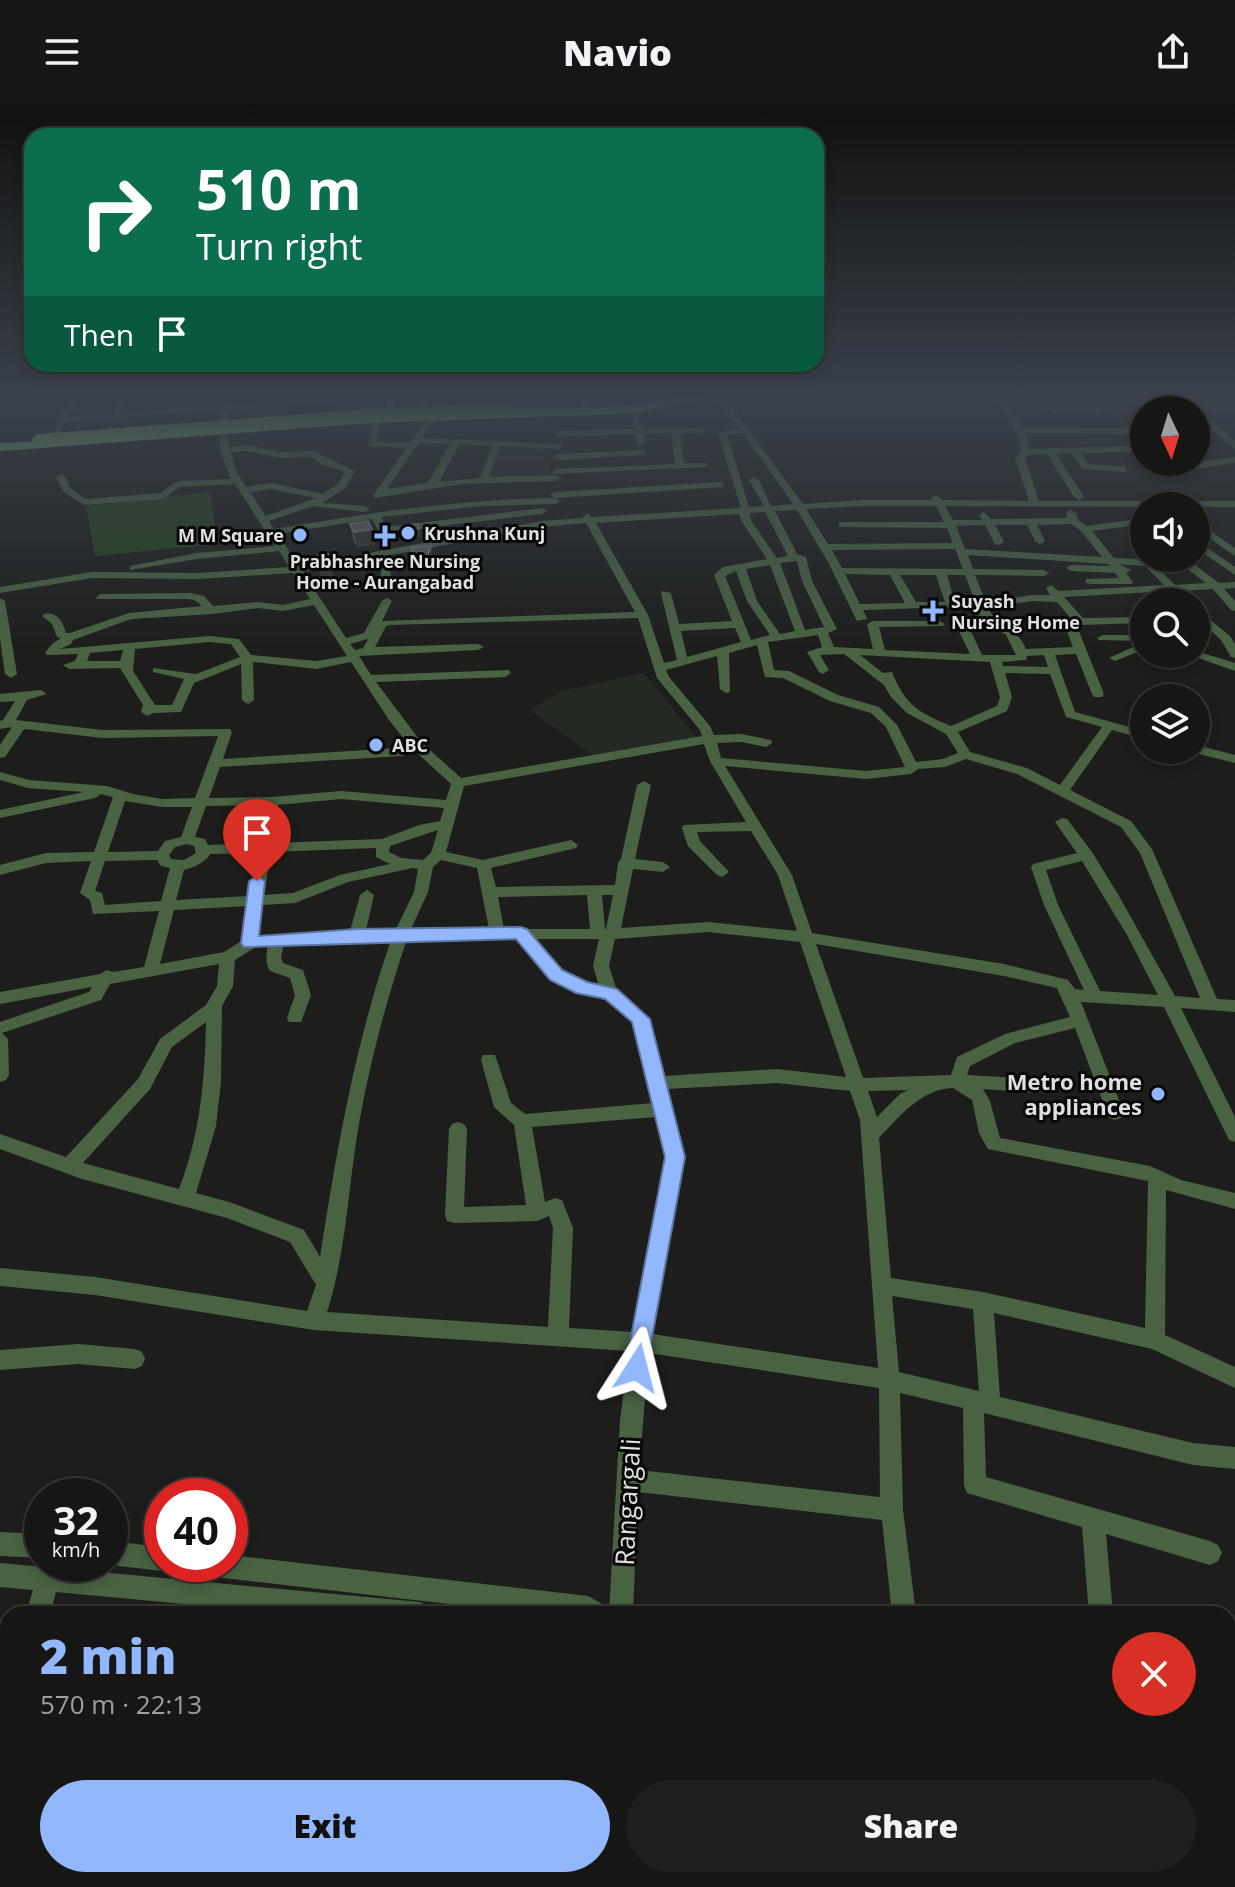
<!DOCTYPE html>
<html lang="en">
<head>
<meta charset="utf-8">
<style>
	body { margin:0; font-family:"Open Sans",sans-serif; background:#1f1f1e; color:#f1f3f6; height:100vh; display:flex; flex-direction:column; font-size:30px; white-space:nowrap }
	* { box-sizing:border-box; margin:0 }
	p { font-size:26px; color:#9e9fa0 }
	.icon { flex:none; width:44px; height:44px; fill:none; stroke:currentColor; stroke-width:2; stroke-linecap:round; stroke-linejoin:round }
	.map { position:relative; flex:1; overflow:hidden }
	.sheet { position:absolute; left:0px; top:1502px; width:1236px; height:282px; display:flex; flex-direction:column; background:#161615; border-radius:24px 24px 0 0; box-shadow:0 4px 12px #0003,0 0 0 2px #353534 }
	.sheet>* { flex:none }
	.guide { position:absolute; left:24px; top:24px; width:800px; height:244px; border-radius:24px; box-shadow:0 4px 12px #0003,0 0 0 2px #353534; background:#0b6e4f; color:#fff; overflow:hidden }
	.needle { width:52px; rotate:176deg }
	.buttons { position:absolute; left:1130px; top:292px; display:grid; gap:16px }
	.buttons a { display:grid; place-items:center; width:80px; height:80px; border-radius:50%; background:#161615; box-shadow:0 4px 12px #0003,0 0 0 2px #353534; font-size:40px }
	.speed { position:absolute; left:24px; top:1374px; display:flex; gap:16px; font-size:40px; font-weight:700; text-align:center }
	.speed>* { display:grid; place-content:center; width:104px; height:104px; border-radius:50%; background:#161615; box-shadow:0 4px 12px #0003,0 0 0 2px #353534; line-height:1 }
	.speed small { font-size:20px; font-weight:400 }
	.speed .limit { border:12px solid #d22; background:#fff; color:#111 }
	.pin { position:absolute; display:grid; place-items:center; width:68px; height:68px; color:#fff; margin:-82px -34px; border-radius:50% 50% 50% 0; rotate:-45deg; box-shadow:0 0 8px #0007 }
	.pin .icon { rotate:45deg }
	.me { position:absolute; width:88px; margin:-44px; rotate:9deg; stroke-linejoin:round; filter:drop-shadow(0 0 6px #0008) }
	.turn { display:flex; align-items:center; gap:28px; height:168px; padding:0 40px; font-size:36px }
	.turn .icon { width:104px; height:104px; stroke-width:2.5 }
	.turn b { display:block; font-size:56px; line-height:68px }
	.then { display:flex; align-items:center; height:76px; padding:0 40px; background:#0003; gap:16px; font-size:30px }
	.round { display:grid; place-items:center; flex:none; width:84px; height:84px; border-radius:42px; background:#1f1f1e }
	.headline { display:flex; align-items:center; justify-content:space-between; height:136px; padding:0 40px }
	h1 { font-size:48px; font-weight:800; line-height:60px; color:#93b7fd }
	.primary-button { display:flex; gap:16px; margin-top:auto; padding:16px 40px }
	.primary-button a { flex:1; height:92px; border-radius:48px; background:#93b7fd; color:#111; font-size:32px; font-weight:800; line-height:92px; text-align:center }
	.primary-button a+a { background:#1f1f1e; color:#f1f3f6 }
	header { display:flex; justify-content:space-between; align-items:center; height:104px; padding:0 40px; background:#161615; font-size:36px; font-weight:800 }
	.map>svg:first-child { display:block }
</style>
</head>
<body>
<header><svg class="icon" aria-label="menu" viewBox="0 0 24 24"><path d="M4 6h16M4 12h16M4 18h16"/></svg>Navio<svg class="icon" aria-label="share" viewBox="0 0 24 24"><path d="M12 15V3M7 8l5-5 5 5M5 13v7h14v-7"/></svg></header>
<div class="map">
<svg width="1235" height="1783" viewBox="0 0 1235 1783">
	<rect width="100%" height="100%" fill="#1d1e1c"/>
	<!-- built -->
	<g fill="#242923">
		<path d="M498,342L551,343L550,373H490Z"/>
		<path d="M644,569L697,634L595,653L530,606L561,587Z"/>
		<path d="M141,1776H416V1783H140Z"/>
	</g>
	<!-- green -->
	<path fill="#25421e" d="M210,388L218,440L95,452L86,402Z"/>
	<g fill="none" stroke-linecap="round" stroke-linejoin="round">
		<!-- minor -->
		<g fill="#486242" fill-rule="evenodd">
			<path d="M71,292H79L68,313L112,310L119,292H127L120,309L222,301L223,292H231L230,301L338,292H380L230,306L227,332L230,343L246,341L279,348L313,347L355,367L345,384L322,399L365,402L370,405L365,408L313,402L269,417L274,425C368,409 459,395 555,394L560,397L555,400L482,402L381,413L386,423L542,404L547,407L542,410L383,429L379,428L372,415L278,430L299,462L541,417L583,414L587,409L592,413L741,404L718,329L739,324L723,303L710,292H720L729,299L803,400L862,396H932L931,394L936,391L942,396L1029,397L1015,354L1021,346L1017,330L996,292H1004L1022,323L1144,324V330L1025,329L1030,345L1133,342L1137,345L1133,348L1081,349L1089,360L1126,363V367L1123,368L1083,365L1072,349L1056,350L1084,393L1079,396L1074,393L1047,350L1027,351L1025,354L1039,397H1235V403L945,402L953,416H982L979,411L984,408L991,415L1067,414L1066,409L1071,406L1076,409L1078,416L1087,422L1144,414V420L1092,427L1114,454L1139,455L1131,445L1136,442L1144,448V454H1186L1219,479L1235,478V484L1224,485L1235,497V507L1231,506L1213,485L1181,487L1191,498H1180L1170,487L1064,493L1083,514L1144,513V519L1080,521L1078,525L1104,590L1102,593H1094L1092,590L1076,550L1055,551L1075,608L1144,627V635L1112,626L1070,686L1131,717L1152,745L1217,895L1235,896V908L1181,904L1235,1013V1038L1229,1036L1164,903L1081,898L1124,1009L1121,1014L1115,1016L1109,1014L1075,924L1015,939L970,962L967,971L1037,975L1043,977L1046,982L1043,987L1037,989L983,985L990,997L1000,1034L1150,1062L1181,1076L1235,1089V1105L1166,1086L1165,1231L1235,1263V1284L1152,1245L994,1209L1000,1293L1193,1339L1235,1343V1365L1193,1361L984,1309L986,1373L1210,1437L1218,1441L1222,1449L1218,1457L1210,1461L1106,1430L1113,1510H1089L1082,1423L967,1389L964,1381L963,1304L900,1289L903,1406L916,1510H892L882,1416L638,1388L633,1510H537L207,1472L199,1468L195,1460H230V1451L588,1492L606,1502L609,1508L620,1316L629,1247L314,1226L95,1191L0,1182V1164L95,1173L307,1207L316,1181L290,1138L227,1114L82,1075L0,1045V1030L66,1053L138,975L160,935L206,901L217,882L219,860L110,880L101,896L2,929L8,935L9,971L6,976L0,978V918L89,888L92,883L0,900V888L100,870L107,866L113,868L144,863L159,807L93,810L90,796L80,789L91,757L46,759L0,771V761L46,749L94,748L113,693L101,690L95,694L0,714V706L84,688L28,684L0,676V668L29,676L107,682L133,690L162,695L195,694L218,632L103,634L24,625L5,653L0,654V641L12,623L0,625V617L3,616L15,597L0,598V590L41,586L47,590L27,596L16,616L103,626L230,625L232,628L223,655L399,644L408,640L389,616L351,558L316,565L253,558L254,596L248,600L242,596L241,560L194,579L181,608L153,609L147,612L141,608L143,601L120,564L69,565L63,561L75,557L78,550L47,551L45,549L52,540L61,534L57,533L52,520L42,512L44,510C57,507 63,518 66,529H70L129,509L202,502L196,497L190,495H97L96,493L101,490L190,489L204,492L213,502L258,498L283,501L310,495L293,469L199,475L92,474L0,489V483L92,468L199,469L289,463L279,447L197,455L130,466V462L197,449L275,442L235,380L180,383L163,395L84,401L63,387L56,373L61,370L66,373L70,384L86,395L160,389L178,377L231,375L220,346L221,306L65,318L56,335H50ZM743,329L793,400L771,402L759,376L754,373L749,376L764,402L749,403L727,331ZM246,347L279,354L311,353L321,360L345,368L338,380L323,390L271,379L246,383L236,367L231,348ZM271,385L316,394L266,412L250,388ZM862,402H936L944,418H843L839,419V423L947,424L953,439L828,440L806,405ZM797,406L828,458L857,517L867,515L863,506L955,503L956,501L947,471H965L980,511L954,517L970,550L885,546L879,523L943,522L945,520L939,517H873L867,520L873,545L834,543L828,529L837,525L812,477L806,453L797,450L775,407ZM765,408L788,452L777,454L752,418L749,409ZM739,410L742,418L767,455L723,463L714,471L732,517L679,520L671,489L662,487L661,489L677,556L664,559L648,511L596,419ZM586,419L635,508L382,517L392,497L387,494L382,497L364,529L346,534L303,468L375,454L381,468L380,479L385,482L390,479L391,468L385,452L541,423ZM1071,420L1081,427L1102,453L965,445L956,422L985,421L995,440L999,441L1004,438L995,421H1027L1035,437L1040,440L1045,437L1037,421ZM955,445L963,465L842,464L832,446ZM968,451L1108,460L1110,462L1071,461L1066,464L1071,467L1115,469L1119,474L1086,475V479L1090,480H1132L1133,478L1126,469L1131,466L1119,460L1145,462L1164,481L1059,487L1051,481L1046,484L1050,491H1032L986,498L975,471L1044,472L1049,469L1044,466L973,465ZM797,457L802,477L824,523L805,526L780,459ZM1181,460L1206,479L1175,481L1156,462ZM770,461L795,527L780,530L757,497L746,465ZM736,467L747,497L770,531L751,536L725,472ZM845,470L890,471L905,499L860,500ZM900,471H936L945,498H916ZM1032,497L1057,498L1072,516L1066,525L1073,543L1026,545C1016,522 994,519 988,504ZM314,501L347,552L316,557L251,551L239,535L209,532L60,545L71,540L73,536L131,515L212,510L258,504L283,507ZM638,514L657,574L700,626L702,632L461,674L421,638L376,578L505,573L511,569L509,566L371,571L359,552L478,546L484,543L478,540L375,543L386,522L390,521ZM984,517L1006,531L1016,551H982L967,519ZM735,524L741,538L687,553L681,527ZM818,531L822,543L807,548L819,568L823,570L829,566L820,551L844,550L884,581L891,593L907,609L946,630L958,649L943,655L916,658L897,621L879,603L838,591L789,567L774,566L768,538ZM368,535L363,544L355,546L350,540ZM209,538L231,540L240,553L196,570L153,564V568L184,575L172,601H155L133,567L135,545ZM757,541L765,573L783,574L830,597L871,609L886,623L905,663L866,667L721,654L717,639L741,638L766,643L772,639L771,636L741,630L714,631L710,622L669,573L666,566L717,552L720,585L726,589L730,588L729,549ZM123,546L120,557H87L90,549ZM860,551L990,558L1000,593L997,602L951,622C919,609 905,601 892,568L883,569ZM1044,551L1048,563L1003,562L1002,558L1026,556L1027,552ZM1005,569L1050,570L1066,613L1102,623L1060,681L1027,664L970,648L958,628L1007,607L1012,593ZM704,640L710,657L746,718L684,721L682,724L688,742L717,771L722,773L729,768L700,737L697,728L751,727L778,771L797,827L708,818L621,824L633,765L663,768L670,763L663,758L635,755L651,681L644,677L637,681L621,755L618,759L615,781L496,783L491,764L576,744L578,741L571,736L483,756L446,748L464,682ZM415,647L451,680L446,696L341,687L271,693L209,694L220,663L402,652ZM966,655L1017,670L1121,723L1140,749L1200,894L1175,892L1119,792L1092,748L1067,715L1062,714L1055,718L1077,749L1033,760L1031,763L1044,801L1084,886L1075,885L1068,876L1004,860L812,829L792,771L725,662L866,675L911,670L918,665L945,663ZM341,695L444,704L440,717L419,721L382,735L272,739L277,701ZM125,697L162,703H192L181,733L165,737L158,747L108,748ZM264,701L258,739L208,741L205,735L195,733L206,702ZM438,726L431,749L423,756L401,754L389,748L390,742ZM187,740L194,742L196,749L184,756L171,755L169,751L175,743ZM376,744V753L390,760L340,771L293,789L264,791L271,748ZM256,749L250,792L176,796L184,766C193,764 206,758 210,750ZM157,756L161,762L170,764L161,797L105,801L102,789L95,787L105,757ZM441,756L477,764L489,825H411L428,788L433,763ZM1082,757L1127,831L1158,891L1100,887L1058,801L1046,766ZM413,764L418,765L414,788L396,825L366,826L374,791L367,786L360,791L350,827L259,832L263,801L295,799L348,778ZM587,791L590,825H504L498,793ZM602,791H613L606,825H605ZM248,802L243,836L224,848L160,860L174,806ZM708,828L800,838L846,973L777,965L664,972L649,915L617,887L609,862L615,835ZM407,835H517L553,874L574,885L605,895L634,918L653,999L525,1010L511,999L495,951H483L481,956L494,1003L514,1021L526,1101L464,1103L467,1025L464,1020L458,1018L452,1020L449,1025L445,1111L447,1117L454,1119L537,1117L549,1112L553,1124L548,1223L327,1208C347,1146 348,1079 360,1014C371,954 387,894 407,835ZM534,835H599L593,862L599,882L564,866ZM391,836C355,940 337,1044 320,1153L304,1126L229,1098L196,1089L216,1022L221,977L222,902L233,882L235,856L254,844L268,842C266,852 265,858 270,867L290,874L295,891L287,914L289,918H301L311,891L303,866L283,859L281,854L284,840ZM816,840L1004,872L1057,884L1070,913L1005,930L957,953L951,971L863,974ZM206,918C205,976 200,1031 179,1085L83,1059L150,985L172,943ZM777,979L850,987L860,1016L878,1264L652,1230L684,1053L667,985ZM953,984L972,996L979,1029L988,1045L1148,1077L1145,1224L983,1188L891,1174L879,1034C900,1012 921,985 953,984ZM908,986L900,990L877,1013L868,987ZM656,1013L666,1053L632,1228L569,1224L573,1124L562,1096L555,1094L545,1098L532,1023ZM892,1192L973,1205L979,1287L899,1268ZM649,1249L879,1284L880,1393L639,1366Z"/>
			<path d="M385,292H393L394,311L387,309Z"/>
			<path d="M415,292H423L429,309H423Z"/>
			<path d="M504,292H540L507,296Z"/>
			<path d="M581,292H589V306L582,304Z"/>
			<path d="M1036,292H1045L1054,304H1101L1105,307L1101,310H1052Z"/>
			<path d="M1178,292H1187L1199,303L1235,302V308H1204L1235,337V345L1215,328L1196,330V324L1210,323L1196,310V306H1192Z"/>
			<path d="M634,302L638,305L642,325L704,324V328L701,329H680L684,359H707V363L554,370L552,368L557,365L675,360L671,329L644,330L645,339L641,342L637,339L635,330L558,333L554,330L558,327L634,325L630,305Z"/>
			<path d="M431,312L435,315L423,334L561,340V344L558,345L500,342L489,373L556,371L561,374L556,377L462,380L375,394L373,392L406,344L368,342L373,315L380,317L376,338L410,339ZM419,339L450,340L428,379L387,385ZM459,340L492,342L480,374L439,378Z"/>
			<path d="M642,346L645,347V351L558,356L553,353L558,350Z"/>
			<path d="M1235,353V359C1213,361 1163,373 1145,364L1150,361H1172L1170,358L1182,360Z"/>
			<path d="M720,378L723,379V383L555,394L550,391L555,388Z"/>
			<path d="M1196,417L1235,444V452L1196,425Z"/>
			<path d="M1196,436L1235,463V471L1196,444Z"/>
			<path d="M0,494L5,497L17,570L11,574L5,570L0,535Z"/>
			<path d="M1196,504L1230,532L1235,540V554L1231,553L1221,536L1196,513Z"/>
			<path d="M1103,531H1144V537L1099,536L1097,534Z"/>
			<path d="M1133,543H1144V549H1135L1115,557L1109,554Z"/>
			<path d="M1196,547L1235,559V567L1187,550H1196Z"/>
			<path d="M1196,641L1235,651V659L1191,648L1190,646H1196Z"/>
			<path d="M78,1240L135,1245L142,1248L145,1255L142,1262L135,1265L78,1260L0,1266V1246Z"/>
			<path d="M0,1428L42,1430V1454L0,1452Z"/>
			<path d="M110,1437L162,1443V1460H172L162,1467L110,1461Z"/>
			<path d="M0,1459L44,1463L49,1461L57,1464L420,1498L428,1502L432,1510H292L56,1488L50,1510H26L33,1486L0,1483Z"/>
			<path d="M8,1600V1650L0,1653V1604Z"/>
			<path d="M1228,1756L1235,1757V1783L1218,1780L1217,1776H1228Z"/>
			<path d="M391,1776H419L418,1783H390Z"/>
			<path d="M543,1776H571L569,1783H541Z"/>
			<path d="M936,1776H964L965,1783H937Z"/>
			<path d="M971,1776H1004L1007,1783H974Z"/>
		</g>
		<!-- highway -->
		<g fill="#7fc371" fill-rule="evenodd">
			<path d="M687,292H717L629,310L504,314L498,310L504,306L629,302Z"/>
			<path d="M49,337L51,340L44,344L0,347V339Z"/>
		</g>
		<!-- highway-bridge -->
		<path stroke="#7fc371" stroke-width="14" d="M39,337L371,312L507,307"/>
	</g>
	<!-- wall -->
	<g fill="#4c4e4c">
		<path d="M612,292H627V294L613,295Z"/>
		<path d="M350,420L375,440L357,444L353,435Z"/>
		<path d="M431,442L432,450L428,461L412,459L411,451Z"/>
	</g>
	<!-- shaded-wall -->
	<g fill="#333432">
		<path d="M420,424L421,432L410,434L409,427Z"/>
		<path d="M372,425L375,440L357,444L354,428Z"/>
		<path d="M431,442L432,450L428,461L427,453Z"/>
		<path d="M331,458L334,474L321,476L318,460Z"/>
	</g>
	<!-- building -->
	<g fill="#5c5e5c" stroke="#707270" stroke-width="2">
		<path d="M368,417L372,425L354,428L350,420Z"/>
		<path d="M417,420L420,424L409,427L405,421Z"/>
		<path d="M431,442L427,453L411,451L412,443Z"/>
		<path d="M328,450L331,458L318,460L315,452Z"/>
	</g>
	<!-- sky -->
	<linearGradient id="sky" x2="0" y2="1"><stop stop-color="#10100f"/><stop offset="0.54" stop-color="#3a414b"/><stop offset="1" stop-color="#3a414b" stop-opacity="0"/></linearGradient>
	<rect width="1235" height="542" fill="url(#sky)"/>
	<!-- route -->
	<path fill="#93b7fd" stroke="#6077a4" stroke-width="2" d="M257,772L265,777L259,832L357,825L520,823L527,825L562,866L587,878L617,885L650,915L685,1053L645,1272L637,1275L629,1272L625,1264L665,1053L632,918L605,895L576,889L550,876L516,835L244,843L241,839L249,777Z"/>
	<!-- markers -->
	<g fill="#93b7fd" stroke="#070807" stroke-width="3">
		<circle cx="408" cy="429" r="8"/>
		<circle cx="300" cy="431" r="8"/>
		<path d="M381 420h8v8h8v8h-8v8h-8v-8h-8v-8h8z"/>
		<path d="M929 495h8v8h8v8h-8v8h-8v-8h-8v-8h8z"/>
		<circle cx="376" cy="641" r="8"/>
		<circle cx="1158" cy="990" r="8"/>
	</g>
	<g text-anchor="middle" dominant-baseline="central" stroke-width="6" stroke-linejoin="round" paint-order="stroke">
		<!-- far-poi labels -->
		<g font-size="18" font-weight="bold" fill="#dfe0df" stroke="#070807" text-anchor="start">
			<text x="424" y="429">Krushna Kunj</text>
			<text x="284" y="431" text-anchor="end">M M Square</text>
			<text x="385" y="457" text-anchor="middle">Prabhashree Nursing<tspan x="385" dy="21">Home - Aurangabad</tspan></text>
			<text x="951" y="497">Suyash<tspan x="951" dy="21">Nursing Home</tspan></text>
			<text x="392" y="641">ABC</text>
		</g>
		<!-- poi labels -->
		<g font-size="22" font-weight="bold" fill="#dfe0df" stroke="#070807" text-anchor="end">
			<text x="1142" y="977">Metro home<tspan x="1142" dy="25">appliances</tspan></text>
		</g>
		<!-- near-street labels -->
		<g font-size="26" fill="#dfe0df" stroke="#070807">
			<text transform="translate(627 1398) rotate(-87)">Rangargali</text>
		</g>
	</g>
</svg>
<div class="buttons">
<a><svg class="needle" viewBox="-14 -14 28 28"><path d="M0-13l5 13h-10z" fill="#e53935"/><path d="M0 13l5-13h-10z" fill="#9e9fa0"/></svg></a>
<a><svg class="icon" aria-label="sound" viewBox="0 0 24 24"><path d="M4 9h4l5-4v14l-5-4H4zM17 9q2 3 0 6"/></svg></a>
<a><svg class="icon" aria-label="search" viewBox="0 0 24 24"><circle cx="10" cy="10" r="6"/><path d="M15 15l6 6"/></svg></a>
<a><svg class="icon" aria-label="layers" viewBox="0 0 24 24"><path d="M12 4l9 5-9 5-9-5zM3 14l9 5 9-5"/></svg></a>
</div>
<div class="speed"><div>32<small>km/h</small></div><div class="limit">40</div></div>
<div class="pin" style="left:257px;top:777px;background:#d93025"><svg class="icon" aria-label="arrive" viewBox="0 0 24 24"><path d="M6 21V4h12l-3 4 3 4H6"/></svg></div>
<svg class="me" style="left:637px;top:1264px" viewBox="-20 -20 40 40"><path d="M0-17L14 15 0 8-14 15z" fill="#93b7fd" stroke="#fff" stroke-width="4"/></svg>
<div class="guide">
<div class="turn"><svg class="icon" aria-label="right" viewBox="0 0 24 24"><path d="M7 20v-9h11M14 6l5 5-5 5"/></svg><div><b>510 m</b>Turn right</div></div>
<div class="then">Then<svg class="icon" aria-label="arrive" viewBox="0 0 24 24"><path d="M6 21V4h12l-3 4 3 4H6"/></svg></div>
</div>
<section class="sheet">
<div class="headline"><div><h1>2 min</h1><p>570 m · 22:13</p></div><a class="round" style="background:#d93025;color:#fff"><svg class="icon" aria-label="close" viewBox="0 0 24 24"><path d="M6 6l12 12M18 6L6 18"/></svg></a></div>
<div class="primary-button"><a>Exit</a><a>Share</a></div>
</section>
</div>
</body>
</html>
